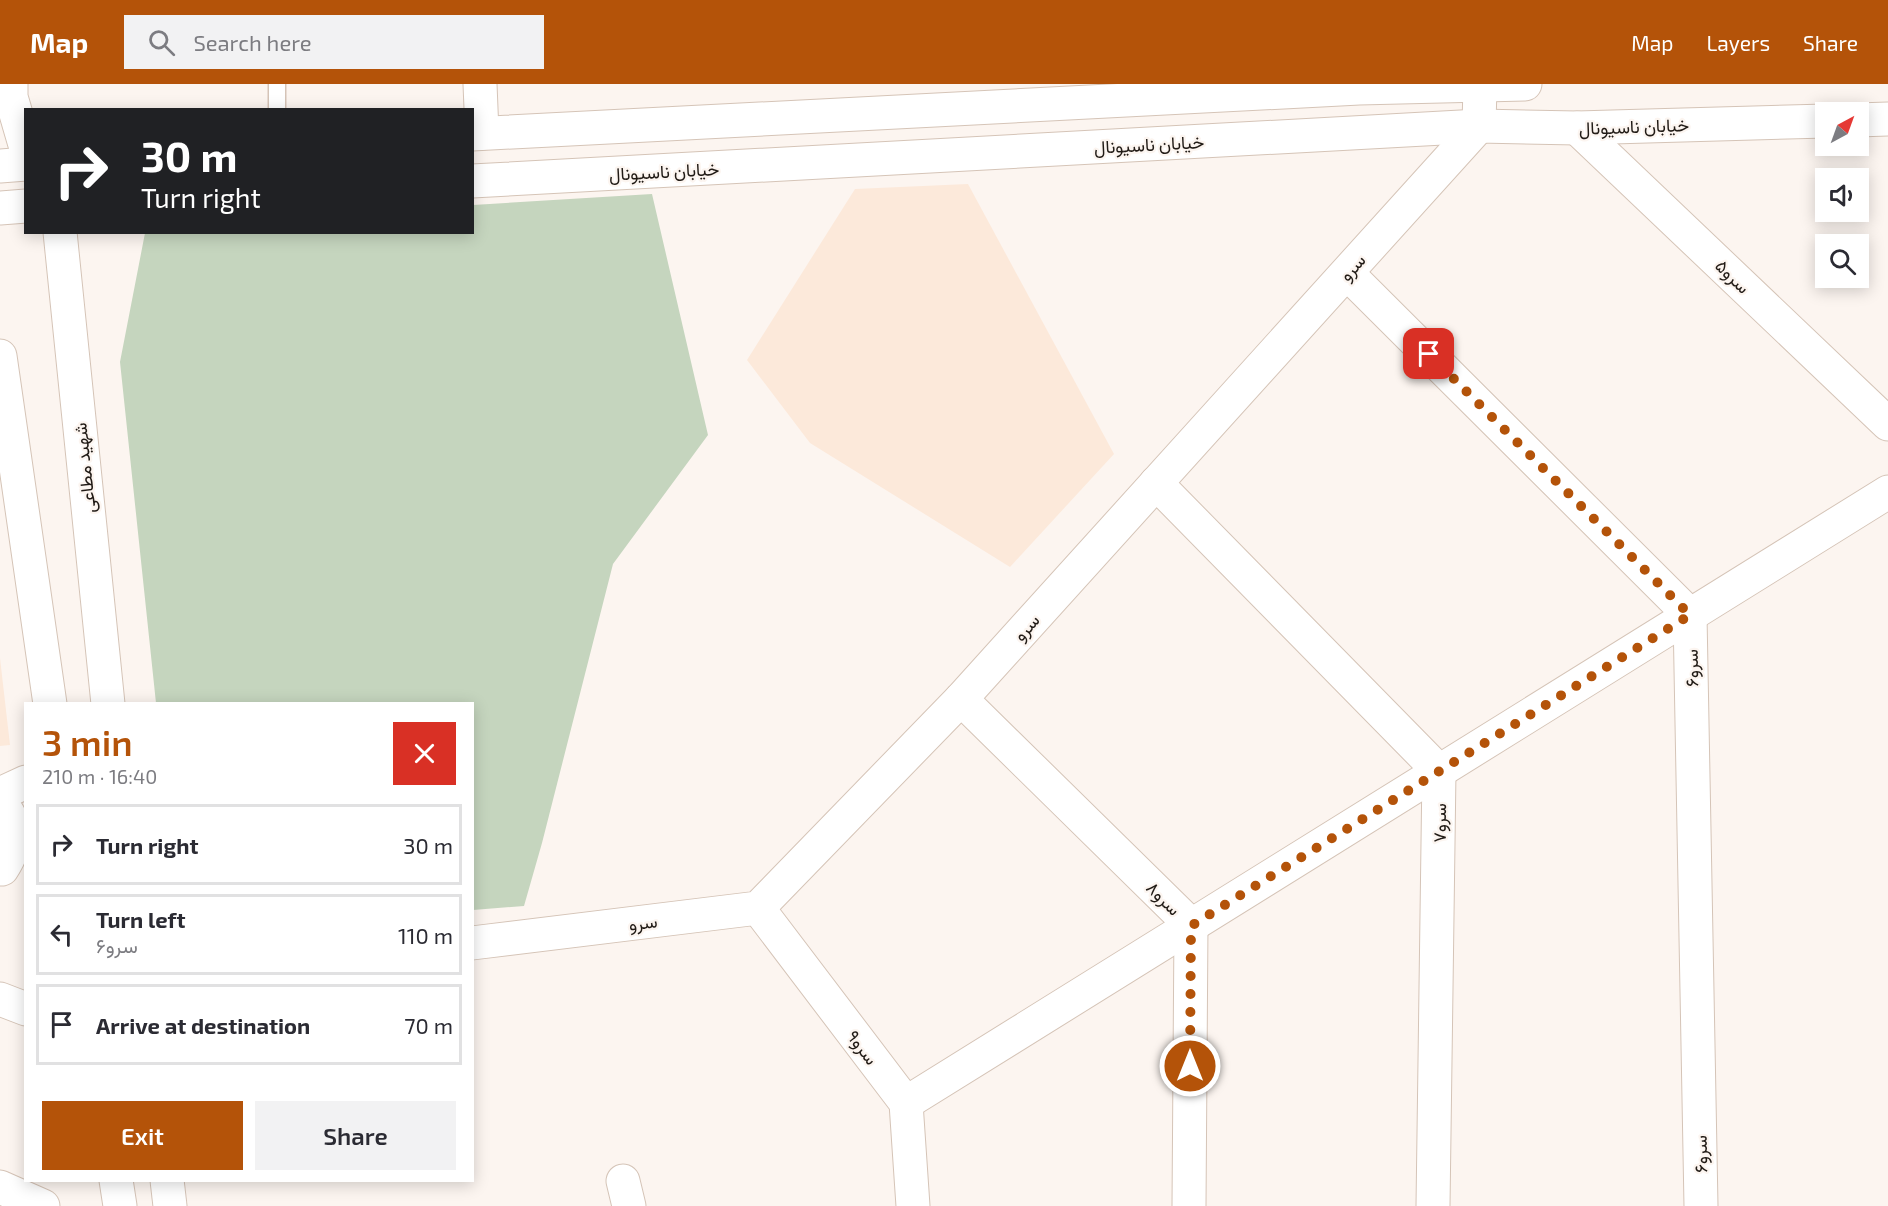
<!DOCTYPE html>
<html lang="en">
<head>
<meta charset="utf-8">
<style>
	body { margin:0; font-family:"Exo 2",Vazirmatn,sans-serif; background:#f2f2f3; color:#2b2b33; height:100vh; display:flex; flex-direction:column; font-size:22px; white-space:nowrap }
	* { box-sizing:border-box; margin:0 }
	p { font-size:20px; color:#7c7c81 }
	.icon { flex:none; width:33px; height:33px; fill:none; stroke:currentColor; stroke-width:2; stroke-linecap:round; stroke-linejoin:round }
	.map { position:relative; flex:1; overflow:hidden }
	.drawer { position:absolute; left:24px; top:618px; width:450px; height:480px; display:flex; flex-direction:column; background:#fff; border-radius:0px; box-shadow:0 3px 15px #0003 }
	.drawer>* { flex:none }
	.hud { position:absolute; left:24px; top:24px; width:450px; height:126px; border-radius:0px; box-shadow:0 3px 15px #0003; background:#202124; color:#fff; overflow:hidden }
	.needle { width:39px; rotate:41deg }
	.controls { position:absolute; left:1815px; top:18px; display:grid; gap:12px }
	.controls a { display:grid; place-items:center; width:54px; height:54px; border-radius:0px; background:#fff; box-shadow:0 3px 15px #0003; font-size:30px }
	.pin { position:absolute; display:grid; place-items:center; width:51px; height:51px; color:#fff; margin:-26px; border-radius:12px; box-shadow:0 3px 9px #0006 }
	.me { position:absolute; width:66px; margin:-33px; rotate:0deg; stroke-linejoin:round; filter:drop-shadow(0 0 4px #0008) }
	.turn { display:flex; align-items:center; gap:21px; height:126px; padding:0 18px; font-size:27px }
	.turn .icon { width:78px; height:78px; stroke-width:2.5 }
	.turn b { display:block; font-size:42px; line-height:51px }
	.round { display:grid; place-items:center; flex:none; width:63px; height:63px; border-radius:0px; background:#f2f2f3 }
	.overview { display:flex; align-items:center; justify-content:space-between; height:102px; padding:0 18px }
	h1 { font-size:36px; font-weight:600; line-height:45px; color:#b45309 }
	.action { display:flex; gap:12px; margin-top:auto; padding:12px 18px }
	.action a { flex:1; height:69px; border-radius:0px; background:#b45309; color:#fff; font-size:24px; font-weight:600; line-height:69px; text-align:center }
	.action a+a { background:#f2f2f3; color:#2b2b33 }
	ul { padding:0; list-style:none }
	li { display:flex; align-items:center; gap:18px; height:81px; margin:0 12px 9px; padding:0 6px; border:3px solid #e1e1e2; border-radius:0px }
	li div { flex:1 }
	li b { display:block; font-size:22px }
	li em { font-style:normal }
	header { display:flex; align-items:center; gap:36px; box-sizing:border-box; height:84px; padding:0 30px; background:#b45309; color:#fff }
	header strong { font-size:28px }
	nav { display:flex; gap:33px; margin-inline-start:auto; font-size:21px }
	.search { width:420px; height:54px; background:#f2f2f3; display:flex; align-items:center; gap:15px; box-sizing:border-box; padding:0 21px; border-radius:0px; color:#7c7c81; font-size:22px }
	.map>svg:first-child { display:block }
</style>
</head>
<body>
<header>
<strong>Map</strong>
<div class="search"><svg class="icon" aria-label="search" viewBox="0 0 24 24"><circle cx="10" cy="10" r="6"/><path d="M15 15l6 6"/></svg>Search here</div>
<nav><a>Map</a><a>Layers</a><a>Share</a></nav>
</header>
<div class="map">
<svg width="1888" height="1122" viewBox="0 0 1888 1122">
	<rect width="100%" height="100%" fill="#fcf5f0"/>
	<!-- built -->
	<g fill="#fce9da">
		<path d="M968,100L1114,370L1010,483L810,359L747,276L855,105Z"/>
		<path d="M0,574L10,661L0,662Z"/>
	</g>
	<!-- green -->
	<path fill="#c5d5be" d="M652,110L708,351L613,480L542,759L524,822L473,826L472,620L156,619L120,278L145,149L472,148L473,121Z"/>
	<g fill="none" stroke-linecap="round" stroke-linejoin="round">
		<!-- lane casing -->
		<g stroke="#d5c4b7" stroke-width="19">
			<path id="lane" d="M277,26V0"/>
		</g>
		<!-- street casing -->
		<g stroke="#d5c4b7" stroke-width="35">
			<g id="street">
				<path d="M480,0L482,49"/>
				<path d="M1577,44L1888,340"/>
				<path d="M1347,189L1690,531L1701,1122"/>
				<path d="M1156,399L1439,687L1433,1122"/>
				<path d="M961,615L1191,841L1189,1122"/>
				<path d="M758,824L906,1019L913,1122"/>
				<path d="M472,859L758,824L961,615L1479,42L1480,1"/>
				<path d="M0,915L26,925"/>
				<path d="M906,1019L1888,408"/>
				<path d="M623,1097L629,1122"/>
				<path d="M0,1103L43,1122"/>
			</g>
		</g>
		<!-- secondary casing -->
		<g stroke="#d5c4b7" stroke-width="35">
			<g id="secondary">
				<path d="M11,0V13L26,64"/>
				<path d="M1858,36L1888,35"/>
				<path d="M472,50L1359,4L1525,0"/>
				<path d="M0,82L26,80"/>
				<path d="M472,97L1479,42L1577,44L1826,37"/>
				<path d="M0,124L26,122"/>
				<path d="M60,148L108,620"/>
				<path d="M0,272L50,620"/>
				<path d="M0,710L26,698"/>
				<path d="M0,720C5,723 6,726 9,731C19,750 14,767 2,785"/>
				<path d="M116,1096L120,1122"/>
				<path d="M167,1096L170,1122"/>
			</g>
		</g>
		<!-- lane -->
		<use href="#lane" stroke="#fff" stroke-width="16"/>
		<!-- street -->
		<use href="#street" stroke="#fff" stroke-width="33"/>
		<!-- secondary -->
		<use href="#secondary" stroke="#fff" stroke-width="33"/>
	</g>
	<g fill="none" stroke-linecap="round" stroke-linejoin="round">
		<!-- route -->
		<path stroke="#b45309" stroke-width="10" stroke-dasharray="0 18" d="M1190,982L1191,842L1690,531L1429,270"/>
	</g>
	<g text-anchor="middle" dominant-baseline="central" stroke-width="4.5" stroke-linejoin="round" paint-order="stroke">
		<!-- street labels -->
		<g font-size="18" fill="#211b16" stroke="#fcf5f0">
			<text transform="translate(1634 42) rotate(-2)">خیابان ناسیونال</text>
			<text transform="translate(1149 60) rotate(-3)">خیابان ناسیونال</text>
			<text transform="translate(664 87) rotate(-3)">خیابان ناسیونال</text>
			<text transform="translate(1352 183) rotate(-48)">سرو</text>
			<text transform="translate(1733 192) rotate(44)">سرو۵</text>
			<text transform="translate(84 384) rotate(-96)">شهید مطاعی</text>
			<text transform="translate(1026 543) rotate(-48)">سرو</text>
			<text transform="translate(1691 584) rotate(-91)">سرو۶</text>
			<text transform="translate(1439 739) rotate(-89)">سرو۷</text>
			<text transform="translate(1164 814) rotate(45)">سرو۸</text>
			<text transform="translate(643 838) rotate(-7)">سرو</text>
			<text transform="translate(863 963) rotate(53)">سرو۹</text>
			<text transform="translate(1700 1070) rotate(-91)">سرو۶</text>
		</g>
	</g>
</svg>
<div class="controls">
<a><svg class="needle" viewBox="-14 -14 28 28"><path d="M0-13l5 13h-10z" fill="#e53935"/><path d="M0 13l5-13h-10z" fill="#7c7c81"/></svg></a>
<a><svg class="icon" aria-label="sound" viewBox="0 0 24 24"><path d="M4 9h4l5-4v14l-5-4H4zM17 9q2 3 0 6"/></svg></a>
<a><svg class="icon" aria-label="search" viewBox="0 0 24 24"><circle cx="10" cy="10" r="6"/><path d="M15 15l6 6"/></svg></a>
</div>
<div class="pin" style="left:1429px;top:270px;background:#d93025"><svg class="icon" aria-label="arrive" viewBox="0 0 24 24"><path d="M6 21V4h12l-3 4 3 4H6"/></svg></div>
<svg class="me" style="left:1190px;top:982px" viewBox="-20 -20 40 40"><circle r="17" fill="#b45309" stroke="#fff" stroke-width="3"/><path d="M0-11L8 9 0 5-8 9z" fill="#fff"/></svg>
<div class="hud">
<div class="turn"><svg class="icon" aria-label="right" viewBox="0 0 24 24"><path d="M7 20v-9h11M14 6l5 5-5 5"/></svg><div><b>30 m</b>Turn right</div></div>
</div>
<section class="drawer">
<div class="overview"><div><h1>3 min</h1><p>210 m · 16:40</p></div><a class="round" style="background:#d93025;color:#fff"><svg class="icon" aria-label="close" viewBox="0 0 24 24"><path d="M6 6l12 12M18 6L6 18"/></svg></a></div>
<ul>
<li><svg class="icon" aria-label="right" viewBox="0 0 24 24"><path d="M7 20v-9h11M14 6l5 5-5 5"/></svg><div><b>Turn right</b></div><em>30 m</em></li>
<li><svg class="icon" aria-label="left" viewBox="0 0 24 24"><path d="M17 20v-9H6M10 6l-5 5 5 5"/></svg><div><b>Turn left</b><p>سرو۶</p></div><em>110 m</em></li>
<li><svg class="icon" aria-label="arrive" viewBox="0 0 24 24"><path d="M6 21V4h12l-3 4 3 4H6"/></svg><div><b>Arrive at destination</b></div><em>70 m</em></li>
</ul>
<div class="action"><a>Exit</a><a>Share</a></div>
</section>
</div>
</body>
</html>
